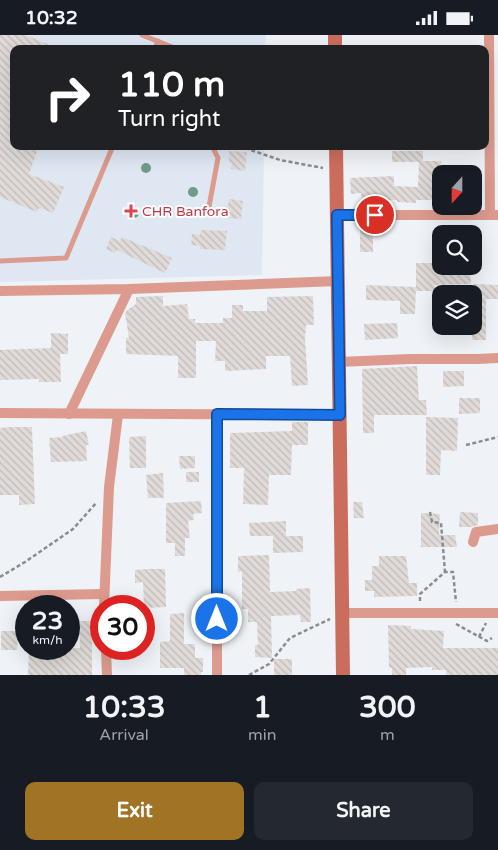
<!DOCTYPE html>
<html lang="en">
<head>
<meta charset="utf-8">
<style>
	body { margin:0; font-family:"Varela Round",sans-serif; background:#242831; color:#f1f3f6; height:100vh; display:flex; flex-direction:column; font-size:19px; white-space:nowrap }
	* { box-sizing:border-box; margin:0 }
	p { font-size:16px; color:#9ea1a6 }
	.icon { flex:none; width:28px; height:28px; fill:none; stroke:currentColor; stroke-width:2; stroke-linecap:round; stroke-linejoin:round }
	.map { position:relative; height:640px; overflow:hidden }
	.sheet { display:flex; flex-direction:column; background:#171b24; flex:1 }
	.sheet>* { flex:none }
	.guide { position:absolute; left:10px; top:10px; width:479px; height:105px; border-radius:10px; box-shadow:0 5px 20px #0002; background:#202124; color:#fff; overflow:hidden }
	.needle { width:32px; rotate:201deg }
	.fabs { position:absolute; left:432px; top:130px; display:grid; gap:10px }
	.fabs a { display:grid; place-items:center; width:50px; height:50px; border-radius:10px; background:#171b24; box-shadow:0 5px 20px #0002; font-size:25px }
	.speed { position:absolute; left:15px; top:560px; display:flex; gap:10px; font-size:25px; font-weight:700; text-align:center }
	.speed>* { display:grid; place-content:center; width:65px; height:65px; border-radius:50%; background:#171b24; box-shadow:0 5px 20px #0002; line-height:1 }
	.speed small { font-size:12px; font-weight:400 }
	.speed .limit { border:8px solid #d22; background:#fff; color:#111 }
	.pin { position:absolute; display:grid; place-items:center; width:42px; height:42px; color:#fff; margin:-21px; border:2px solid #fff; border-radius:50%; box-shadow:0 1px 5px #0007 }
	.me { position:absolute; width:55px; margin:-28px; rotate:0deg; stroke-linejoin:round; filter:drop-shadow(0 0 4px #0008) }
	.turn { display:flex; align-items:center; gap:18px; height:105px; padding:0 25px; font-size:22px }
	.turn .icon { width:65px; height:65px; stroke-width:2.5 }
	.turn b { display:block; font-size:35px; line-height:42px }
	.eta { display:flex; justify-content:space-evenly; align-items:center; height:85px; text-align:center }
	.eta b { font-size:30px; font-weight:800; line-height:35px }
	.primary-button { display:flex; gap:10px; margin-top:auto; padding:10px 25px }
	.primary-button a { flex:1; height:58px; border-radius:10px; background:#a17325; color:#fff; font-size:20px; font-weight:800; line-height:58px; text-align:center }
	.primary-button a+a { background:#242831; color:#f1f3f6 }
	.status { display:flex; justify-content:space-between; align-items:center; height:35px; padding:0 25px; background:#171b24; direction:ltr }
	.status svg { height:14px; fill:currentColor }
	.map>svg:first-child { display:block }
</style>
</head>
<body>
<div class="status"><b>10:32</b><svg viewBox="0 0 49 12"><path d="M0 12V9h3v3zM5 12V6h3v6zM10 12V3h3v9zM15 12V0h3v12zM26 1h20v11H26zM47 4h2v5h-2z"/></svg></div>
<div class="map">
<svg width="498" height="640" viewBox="0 0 498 640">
	<defs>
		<pattern id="building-back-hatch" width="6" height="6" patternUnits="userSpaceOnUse" patternTransform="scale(1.25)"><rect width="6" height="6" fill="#e0dbd8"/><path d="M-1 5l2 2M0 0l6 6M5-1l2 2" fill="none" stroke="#c0bbb9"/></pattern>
	</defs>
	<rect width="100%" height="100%" fill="#eff3f7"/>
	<!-- built -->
	<path fill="#dee7f2" d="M0,0H266L265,14H14V111H264L262,240L0,247Z"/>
	<!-- building -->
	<g fill="url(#building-back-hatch)">
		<path d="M0,0H25L58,13L14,14V111H39L29,139L64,152L53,178L39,173L37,177L0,162Z"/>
		<path d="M229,116L247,117L245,136L231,134L232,128L229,127Z"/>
		<path d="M392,116H423V126H441V165H416V168L397,167V165L362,166L361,158L351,159L350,143L394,141V151L418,152L419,127H392Z"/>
		<path d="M229,164L243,166L241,184L224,183L225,171H228Z"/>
		<rect x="360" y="193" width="13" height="24"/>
		<path d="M201,195L227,196L225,215L200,214V211L191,210L192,199L200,200Z"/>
		<path d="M111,202L120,206L122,202L172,223L165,238L117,215L115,218L106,214Z"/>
		<path d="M416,228H441V231H470L471,249L435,250V256H416Z"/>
		<path d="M474,249L498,250V264H486V305H472Z"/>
		<path d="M366,250L416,252L415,279H400V266L366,265Z"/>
		<path d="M163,261V271L187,269L189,284H195V288H223V283H232V270H243V276H267V262L313,261L314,290H306L305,303L308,350L292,351L290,321H266V334L225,336V326H215L216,306H196V343H178V321L126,319V303H129L125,278L127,275L136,269V262Z"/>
		<path d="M397,288L398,303L365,305L364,289Z"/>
		<path d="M51,298L68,299V319H60L61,347H39V344L0,345V315L51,313Z"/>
		<path d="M417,331L419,365H426L427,380H374V398H363L362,334Z"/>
		<path d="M443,336H464V351L443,352Z"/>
		<path d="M459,363H480V378L459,379Z"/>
		<path d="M426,382L458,383L457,416L441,415L440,440H426Z"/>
		<path d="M292,387H308V410H292L291,440H269L268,470L243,469L244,433H230V398L292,396Z"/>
		<path d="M10,392H32L35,469L19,470V460H0V393Z"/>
		<path d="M86,396L89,410H86L87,426L51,427L49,403L63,402L62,401Z"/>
		<path d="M146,401V433H130L129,402Z"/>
		<path d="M179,421H195V433L180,434Z"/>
		<rect x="186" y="437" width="13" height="10"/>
		<path d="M163,438L164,463H148L146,440Z"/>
		<path d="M201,466L202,478L193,479L194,485L188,486L190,503H185V521H175V508H166V468Z"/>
		<path d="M353,467H362L364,483H354Z"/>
		<path d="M460,477L478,478V490L471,492H459Z"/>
		<path d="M421,478L440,479L439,500H455L457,512H421Z"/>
		<path d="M286,486V501H303V517L273,518V501H250L249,488Z"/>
		<path d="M269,520L270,557L296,556V554L310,553L311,587H301L300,580L271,581L272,623L255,622V610H258L257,587H248V574H242V536L238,537V521Z"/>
		<path d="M379,521H406L409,548H417V561L374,562V556H365V545H372V531H379Z"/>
		<path d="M149,534H165L166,572L144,573L143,547L135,548V535Z"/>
		<path d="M184,578V609H195V623H203V637H201V640H184V633H160V607L170,606V579Z"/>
		<path d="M80,586H92V640H28L29,614L80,613Z"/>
		<path d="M388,590L411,591V594L444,596L443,613H498V640H446V635H432V632L406,633V640H392V633H389Z"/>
		<path d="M1,596H18L17,615H1Z"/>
		<rect x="274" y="624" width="18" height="16"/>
	</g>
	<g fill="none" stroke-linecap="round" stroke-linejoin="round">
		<!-- path -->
		<g stroke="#8a8d90" stroke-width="2.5" stroke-dasharray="4 2.5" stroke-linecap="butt">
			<path d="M239,111L280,125L323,133"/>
			<path d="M466,410L498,402"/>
			<path d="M430,477L432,487L441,488L445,537"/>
			<path d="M0,542L25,527L73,494L97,467"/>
			<path d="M420,566V559L445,537H453L456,567"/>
			<path d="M456,589L487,606L492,603"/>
			<path d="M479,602L486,588"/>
			<path d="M249,640L269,629L290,603L330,584"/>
		</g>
		<!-- service -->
		<g stroke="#dc9b8e" stroke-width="5">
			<path d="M142,0L177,14"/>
			<path d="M155,14L158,6"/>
			<path d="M208,177L218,123L212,111"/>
			<path d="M0,226L66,223L113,111"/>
		</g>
		<!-- minor -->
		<g stroke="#dc9b8e" stroke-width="10">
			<path d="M489,0L490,180"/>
			<path d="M337,180H498"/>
			<path d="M0,256L129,254L338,246"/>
			<path d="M338,327L410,324H477L498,323"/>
			<path d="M0,378L340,380"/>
			<path d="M69,379L129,254"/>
			<path d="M217,379V640"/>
			<path d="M473,507L476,497L498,494"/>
			<path d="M0,561L103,559"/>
			<path d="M104,571L109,452L118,380"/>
			<path d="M343,578H498"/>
			<path d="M106,614L107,640"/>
		</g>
		<!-- secondary -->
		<g stroke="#cb6d5d" stroke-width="14">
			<path d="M335,0V14"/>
			<path d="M336,111L343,640"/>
		</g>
	</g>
	<!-- trees -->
	<g fill="#709b8a">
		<circle cx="146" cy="133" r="5"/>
		<circle cx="193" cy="157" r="5"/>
		<circle cx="134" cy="178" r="5"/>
	</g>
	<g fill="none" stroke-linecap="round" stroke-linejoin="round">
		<!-- route casing -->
		<g stroke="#114b97" stroke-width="12">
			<path id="route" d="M217,584V379L340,380L337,180H375"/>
		</g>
		<!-- route -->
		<use href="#route" stroke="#1a73e8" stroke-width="9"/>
	</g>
	<!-- markers -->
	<path fill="#e0444e" stroke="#fff" stroke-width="2" d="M128.5 168.5h5v5h5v5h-5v5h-5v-5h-5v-5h5z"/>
	<g text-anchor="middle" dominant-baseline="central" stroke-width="4" stroke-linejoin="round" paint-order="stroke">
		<!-- health labels -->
		<g font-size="14" fill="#be3a42" stroke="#fff" text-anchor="start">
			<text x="142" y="176">CHR Banfora</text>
		</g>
	</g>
</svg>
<div class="fabs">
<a><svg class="needle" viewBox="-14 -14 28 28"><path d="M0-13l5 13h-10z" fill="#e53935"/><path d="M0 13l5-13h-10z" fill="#9ea1a6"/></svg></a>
<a><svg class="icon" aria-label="search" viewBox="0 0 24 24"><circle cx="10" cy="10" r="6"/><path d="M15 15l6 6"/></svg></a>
<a><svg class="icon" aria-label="layers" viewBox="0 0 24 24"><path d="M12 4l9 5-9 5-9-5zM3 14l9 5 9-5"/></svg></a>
</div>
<div class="speed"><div>23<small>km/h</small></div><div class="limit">30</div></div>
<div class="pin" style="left:375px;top:180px;background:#d93025"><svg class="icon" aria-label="arrive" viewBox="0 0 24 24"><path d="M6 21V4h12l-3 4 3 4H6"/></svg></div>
<svg class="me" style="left:217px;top:584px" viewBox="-20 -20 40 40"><circle r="17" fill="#1a73e8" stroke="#fff" stroke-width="3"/><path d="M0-11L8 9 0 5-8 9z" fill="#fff"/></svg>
<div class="guide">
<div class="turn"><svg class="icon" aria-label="right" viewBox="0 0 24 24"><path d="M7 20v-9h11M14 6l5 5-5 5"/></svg><div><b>110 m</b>Turn right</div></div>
</div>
</div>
<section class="sheet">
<div class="eta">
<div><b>10:33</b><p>Arrival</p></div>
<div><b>1</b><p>min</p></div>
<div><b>300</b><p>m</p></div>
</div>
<div class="primary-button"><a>Exit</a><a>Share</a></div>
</section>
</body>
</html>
